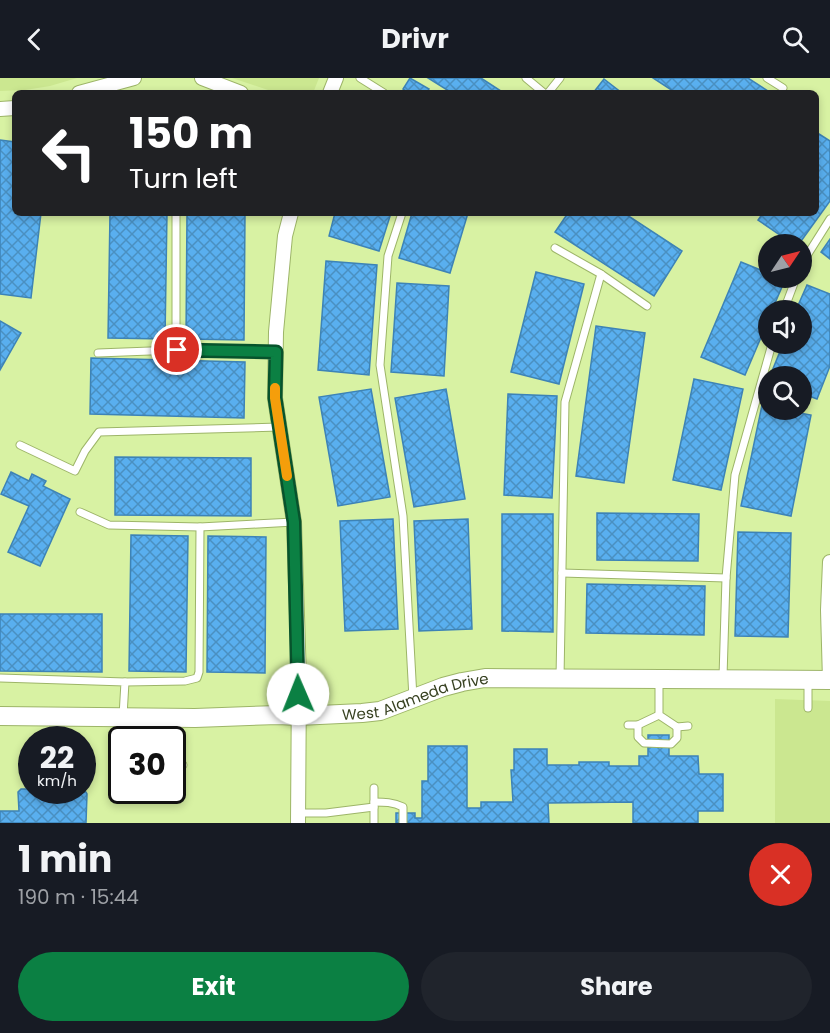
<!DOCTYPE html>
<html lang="en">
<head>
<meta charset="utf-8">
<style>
	body { margin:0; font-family:Poppins,sans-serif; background:#20242c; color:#f1f3f6; height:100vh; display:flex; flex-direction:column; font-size:22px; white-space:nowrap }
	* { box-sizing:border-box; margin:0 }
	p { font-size:20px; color:#9ea1a6 }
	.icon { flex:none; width:33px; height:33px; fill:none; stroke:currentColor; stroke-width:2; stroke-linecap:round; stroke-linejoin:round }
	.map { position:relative; height:745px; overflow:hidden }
	.details { display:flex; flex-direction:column; background:#171b24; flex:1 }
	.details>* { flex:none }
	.guide { position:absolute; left:12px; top:12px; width:807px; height:126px; border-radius:9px; box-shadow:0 3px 9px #0003; background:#202124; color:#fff; overflow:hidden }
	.needle { width:39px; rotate:55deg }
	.tools { position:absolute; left:758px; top:156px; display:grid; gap:12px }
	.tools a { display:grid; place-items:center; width:54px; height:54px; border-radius:50%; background:#171b24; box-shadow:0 3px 9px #0003; font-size:30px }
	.speed { position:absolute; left:18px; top:648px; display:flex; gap:12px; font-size:30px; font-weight:700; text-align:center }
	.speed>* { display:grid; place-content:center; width:78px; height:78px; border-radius:50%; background:#171b24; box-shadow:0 3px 9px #0003; line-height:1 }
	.speed small { font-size:15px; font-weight:400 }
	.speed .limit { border:3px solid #111; border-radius:9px; background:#fff; color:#111 }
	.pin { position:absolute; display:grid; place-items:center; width:51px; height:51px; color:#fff; margin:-26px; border:3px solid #fff; border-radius:50%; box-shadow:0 2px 6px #0007 }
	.me { position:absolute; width:66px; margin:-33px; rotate:359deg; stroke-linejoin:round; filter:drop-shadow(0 0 4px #0008) }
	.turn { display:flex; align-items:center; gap:21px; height:126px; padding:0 18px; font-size:27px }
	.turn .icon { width:78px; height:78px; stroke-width:2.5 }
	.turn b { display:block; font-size:42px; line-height:51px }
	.round { display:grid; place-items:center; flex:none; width:63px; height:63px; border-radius:32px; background:#20242c }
	.overview { display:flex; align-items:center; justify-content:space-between; height:102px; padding:0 18px }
	h1 { font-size:36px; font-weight:700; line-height:45px }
	.button { display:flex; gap:12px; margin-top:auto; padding:12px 18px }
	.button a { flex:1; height:69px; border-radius:36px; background:#0b8043; color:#fff; font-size:24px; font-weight:700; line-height:69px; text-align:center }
	.button a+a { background:#20242c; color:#f1f3f6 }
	header { display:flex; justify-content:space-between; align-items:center; height:78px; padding:0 18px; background:#171b24; font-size:27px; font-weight:700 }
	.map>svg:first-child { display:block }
</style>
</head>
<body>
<header><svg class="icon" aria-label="back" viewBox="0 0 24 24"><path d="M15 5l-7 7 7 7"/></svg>Drivr<svg class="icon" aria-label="search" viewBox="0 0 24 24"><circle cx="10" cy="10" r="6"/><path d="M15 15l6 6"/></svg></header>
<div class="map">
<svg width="830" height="745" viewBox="0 0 830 745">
	<defs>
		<pattern id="building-cross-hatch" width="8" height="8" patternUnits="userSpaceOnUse" patternTransform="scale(1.5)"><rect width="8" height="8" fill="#59afef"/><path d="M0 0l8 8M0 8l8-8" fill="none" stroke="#4a90c1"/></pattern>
	</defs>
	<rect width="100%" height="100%" fill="#d8f2a3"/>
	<!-- built -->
	<g fill="#cbe790">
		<path d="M0,0H77L50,8L25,12L0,13Z"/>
		<path d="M232,0H319L313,15H277Z"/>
		<path d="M775,621L830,623V745H775Z"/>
	</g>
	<!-- building -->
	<g fill="url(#building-cross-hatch)" stroke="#3d83b6" stroke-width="1.5">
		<path d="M410,0L429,11L426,15H409L403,11Z"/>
		<path d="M428,0H481L504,15H452Z"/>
		<path d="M653,0H748L771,15H676Z"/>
		<path d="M604,1L622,15H593Z"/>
		<path d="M819,56L830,63V123L799,166H793L758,142L763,135H816V60Z"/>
		<path d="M0,62L15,64V135H41L31,220L0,216Z"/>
		<path d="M110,135H167L165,261L108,260Z"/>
		<path d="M187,135H245L244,262L186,261Z"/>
		<path d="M335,135H391L379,173L329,158Z"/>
		<path d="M412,135H468L450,195L399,180Z"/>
		<path d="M568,135H624L682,173L654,218L555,154Z"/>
		<path d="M830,161V181L821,174Z"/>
		<path d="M326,183L377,187L369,297L318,292Z"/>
		<path d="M741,184L768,195V200H778L785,202L772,232H768V243L745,297L701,279Z"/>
		<path d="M536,194L584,206L559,306L511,294Z"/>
		<path d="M397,205L449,208L444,298L391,294Z"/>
		<path d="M807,207L830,216V288L817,321L801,315V298H770L783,266H801V232H796Z"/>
		<path d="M0,243L21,255L0,292Z"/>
		<path d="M596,248L645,255L624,405L576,398Z"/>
		<path d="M91,280L245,284L244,340L90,336Z"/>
		<path d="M694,301L743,311L721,412L673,402Z"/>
		<path d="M371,311L390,419L338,428L319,319Z"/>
		<path d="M446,311L465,421L414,429L395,320Z"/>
		<path d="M508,316L557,318L552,420L504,417Z"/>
		<path d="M762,327L768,328V332H784L811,337L791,438L741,428Z"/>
		<path d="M115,379L251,380V438L115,437Z"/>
		<path d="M11,394L29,403L32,396L46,403L43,408L70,421L40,488L8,474L29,428L1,416Z"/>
		<path d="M597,435L699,436L698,483L597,482Z"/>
		<path d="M502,436H553V554L502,553Z"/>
		<path d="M393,441L398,551L345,553L340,443Z"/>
		<path d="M468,441L472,551L419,553L414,443Z"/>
		<path d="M738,454L791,455L788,559L735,558Z"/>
		<path d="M131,457L188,458L186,594L129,593Z"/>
		<path d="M208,458L266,459L265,595L207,594Z"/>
		<path d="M587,506L705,508L704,557L586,555Z"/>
		<path d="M0,536H102V594L0,593Z"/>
		<path d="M648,657H669V678H698L699,696H723V733H698V745H633V724L548,725L549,745H396V735H415V740H422V703H428V668H467V730H481V724H513L511,692H514V671H547V687H579V684H609V688H639V678H648Z"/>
		<path d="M21,711H32V712L83,713L86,714L87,716L86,745H0V733H19L18,714Z"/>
	</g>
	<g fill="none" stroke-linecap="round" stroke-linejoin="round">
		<!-- lane casing -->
		<g stroke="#9db568" stroke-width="9">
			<g id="lane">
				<path d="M360,0L384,15"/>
				<path d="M526,0L544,15"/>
				<path d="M767,0L783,10"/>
				<path d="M548,15L560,0"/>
				<path d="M176,135V272L276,274"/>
				<path d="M402,135L388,178L380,287L403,438L413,620"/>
				<path d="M555,170L601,196L647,228"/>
				<path d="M801,187L830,141"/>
				<path d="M784,232L796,200"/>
				<path d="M98,275L176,272"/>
				<path d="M20,367L75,393L85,373L99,354L279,349"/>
				<path d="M80,434L109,447L200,449L294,444"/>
				<path d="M562,495L726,500"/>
				<path d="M723,599L726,500L735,397L772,266"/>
				<path d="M0,600L125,604L123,638"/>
				<path d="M560,600L565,324L601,196"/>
				<path d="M808,602V630"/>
				<path d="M125,604L185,603L197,600L199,594L200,449"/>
				<path d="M659,604V637L677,649L688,648"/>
				<path d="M628,647H638L659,637"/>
				<path d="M638,647V659L644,665L671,666L677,660V649"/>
				<path d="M169,662V642"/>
				<path d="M172,687H183"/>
				<path d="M374,710V745"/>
				<path d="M374,724C384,724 393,724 403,729V745"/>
				<path d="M298,735H326L374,729"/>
			</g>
		</g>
		<!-- street casing -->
		<g stroke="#9db568" stroke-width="16">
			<g id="street">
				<path d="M202,0L241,15"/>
				<path d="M79,15L134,0"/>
				<path d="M330,15L336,0"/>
				<path d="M0,31L15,30"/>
				<path d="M291,135L285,158L276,254L275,320L294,444L299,600L298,745"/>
				<path d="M830,602L828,532L830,484"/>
			</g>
		</g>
		<!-- secondary casing -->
		<g stroke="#9db568" stroke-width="20">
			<g id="secondary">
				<path id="s1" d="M0,638L195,640L278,637L298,638L362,635L380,633L443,609L462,604L485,600L830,602"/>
			</g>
		</g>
		<!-- lane -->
		<use href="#lane" stroke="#fff" stroke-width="7"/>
		<!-- street -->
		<use href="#street" stroke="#fff" stroke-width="14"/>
		<!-- secondary -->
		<use href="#secondary" stroke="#fff" stroke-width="18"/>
	</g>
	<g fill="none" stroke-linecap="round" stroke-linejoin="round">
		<!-- route casing -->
		<g stroke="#07532c" stroke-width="15">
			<path id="route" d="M177,272L276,274L275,320L294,444L298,616"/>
		</g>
		<!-- route -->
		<use href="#route" stroke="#0b8043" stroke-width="10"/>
		<!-- slow -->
		<path stroke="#f59e0b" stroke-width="10" d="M275,310V320L287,398"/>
	</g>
	<g text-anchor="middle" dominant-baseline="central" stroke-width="6" stroke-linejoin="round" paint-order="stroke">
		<!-- street labels -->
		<g font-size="15" fill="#374121" stroke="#fff">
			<text stroke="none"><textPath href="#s1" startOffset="418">West Alameda Drive</textPath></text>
		</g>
	</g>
</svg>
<div class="tools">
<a><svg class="needle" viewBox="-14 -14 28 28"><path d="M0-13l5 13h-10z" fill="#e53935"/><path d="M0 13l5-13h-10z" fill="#9ea1a6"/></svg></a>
<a><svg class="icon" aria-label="sound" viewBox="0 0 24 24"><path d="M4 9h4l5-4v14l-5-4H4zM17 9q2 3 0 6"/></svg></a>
<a><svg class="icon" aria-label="search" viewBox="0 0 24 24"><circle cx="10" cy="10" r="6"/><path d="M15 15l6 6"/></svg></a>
</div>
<div class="speed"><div>22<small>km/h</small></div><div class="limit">30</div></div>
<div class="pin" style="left:177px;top:272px;background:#d93025"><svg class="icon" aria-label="arrive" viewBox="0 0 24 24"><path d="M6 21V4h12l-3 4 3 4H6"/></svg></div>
<svg class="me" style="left:298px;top:616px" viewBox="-20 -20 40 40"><circle r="19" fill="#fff"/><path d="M0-13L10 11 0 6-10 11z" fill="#0b8043"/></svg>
<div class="guide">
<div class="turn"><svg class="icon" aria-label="left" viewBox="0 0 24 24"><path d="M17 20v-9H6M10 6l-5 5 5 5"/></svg><div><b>150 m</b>Turn left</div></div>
</div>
</div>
<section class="details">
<div class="overview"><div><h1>1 min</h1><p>190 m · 15:44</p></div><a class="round" style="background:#d93025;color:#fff"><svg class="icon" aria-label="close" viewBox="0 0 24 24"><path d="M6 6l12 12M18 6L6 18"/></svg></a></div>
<div class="button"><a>Exit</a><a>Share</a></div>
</section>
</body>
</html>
